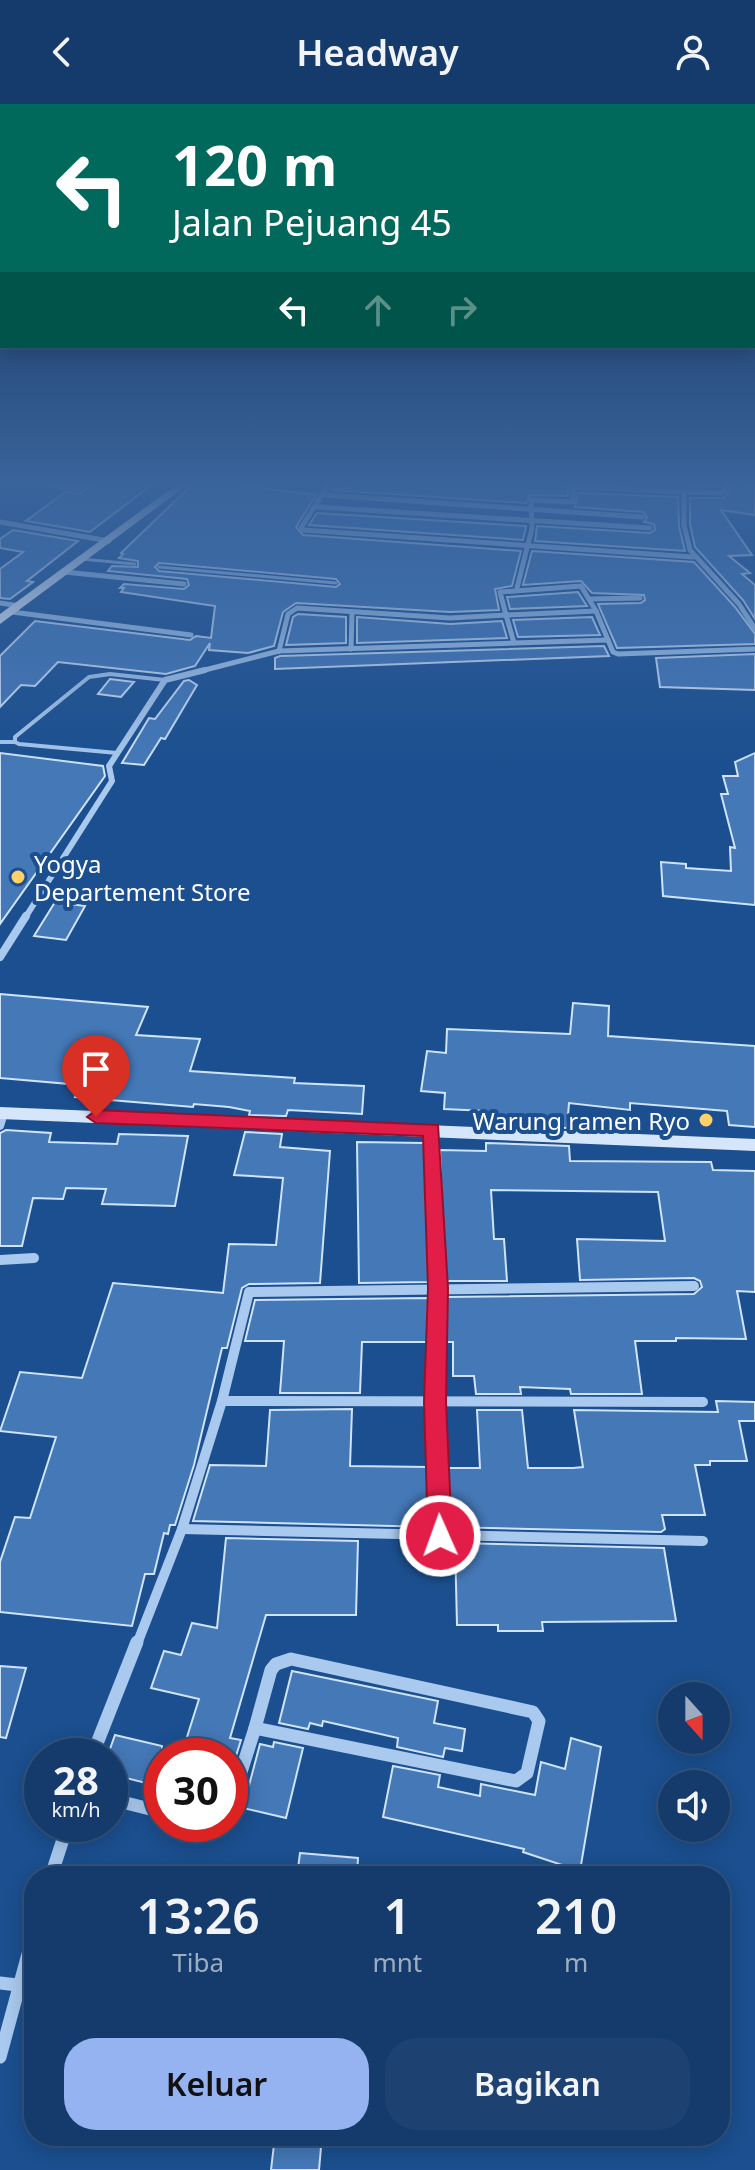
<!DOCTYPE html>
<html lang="id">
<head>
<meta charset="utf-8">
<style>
	body { margin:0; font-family:"Noto Sans",sans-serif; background:#1d4271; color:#f1f3f6; height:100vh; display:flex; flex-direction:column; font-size:30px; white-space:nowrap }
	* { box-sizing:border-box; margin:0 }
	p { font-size:26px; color:#9dadc1 }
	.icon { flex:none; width:44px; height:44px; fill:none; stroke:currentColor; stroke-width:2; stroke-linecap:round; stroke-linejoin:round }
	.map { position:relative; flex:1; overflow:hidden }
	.drawer { position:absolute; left:24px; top:1762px; width:706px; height:280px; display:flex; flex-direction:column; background:#143b6b; border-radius:32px; box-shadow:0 4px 20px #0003,0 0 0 2px #33557e }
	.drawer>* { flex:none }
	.guide { position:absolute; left:0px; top:0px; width:756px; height:244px; box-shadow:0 4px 20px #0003,0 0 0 2px #33557e; background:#00695c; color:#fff; overflow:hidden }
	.needle { width:52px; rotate:159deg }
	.buttons { position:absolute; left:658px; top:1578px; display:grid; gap:16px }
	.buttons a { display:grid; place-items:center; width:72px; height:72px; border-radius:50%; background:#143b6b; box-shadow:0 4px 20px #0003,0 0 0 2px #33557e; font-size:40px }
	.speed { position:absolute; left:24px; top:1634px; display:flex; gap:16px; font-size:40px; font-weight:700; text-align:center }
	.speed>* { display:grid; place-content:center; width:104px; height:104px; border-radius:50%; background:#143b6b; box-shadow:0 4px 20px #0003,0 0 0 2px #33557e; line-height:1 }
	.speed small { font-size:20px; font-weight:400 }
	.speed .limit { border:12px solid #d22; background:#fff; color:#111 }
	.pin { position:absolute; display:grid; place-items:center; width:68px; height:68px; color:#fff; margin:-82px -34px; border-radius:50% 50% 50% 0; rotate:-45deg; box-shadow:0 0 8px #0007 }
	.pin .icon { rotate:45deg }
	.me { position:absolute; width:88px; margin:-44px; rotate:358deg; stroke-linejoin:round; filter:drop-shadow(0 0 6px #0008) }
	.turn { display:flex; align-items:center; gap:28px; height:168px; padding:0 40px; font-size:36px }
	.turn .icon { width:104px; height:104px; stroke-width:2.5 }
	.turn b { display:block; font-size:56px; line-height:68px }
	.lanes { display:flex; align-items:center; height:76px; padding:0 40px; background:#0003; justify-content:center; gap:40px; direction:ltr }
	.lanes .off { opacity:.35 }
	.eta { display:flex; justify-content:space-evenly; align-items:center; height:136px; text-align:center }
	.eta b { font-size:48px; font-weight:600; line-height:56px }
	.cta { display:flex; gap:16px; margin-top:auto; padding:16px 40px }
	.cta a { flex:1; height:92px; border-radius:32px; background:#95b2f1; color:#111; font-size:32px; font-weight:600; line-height:92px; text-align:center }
	.cta a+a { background:#1d4271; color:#f1f3f6 }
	header { display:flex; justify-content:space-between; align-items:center; height:104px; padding:0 40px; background:#143b6b; font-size:36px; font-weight:600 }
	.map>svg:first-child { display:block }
</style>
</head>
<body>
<header><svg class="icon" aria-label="back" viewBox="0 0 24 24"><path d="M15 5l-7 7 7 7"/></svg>Headway<svg class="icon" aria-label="person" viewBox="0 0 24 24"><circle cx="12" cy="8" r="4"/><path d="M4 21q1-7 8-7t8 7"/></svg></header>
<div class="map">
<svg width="755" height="2066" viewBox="0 0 755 2066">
	<rect width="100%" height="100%" fill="#1b4f8f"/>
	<!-- building -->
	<g fill="#4478b7" stroke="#cfe3fa" stroke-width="2" fill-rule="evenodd">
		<path d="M96,376L154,379L90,428L26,417L65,388L80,390Z"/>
		<path d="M197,376H245L239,381L316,391L296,423L303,431L521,447L512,482L495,485L499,506L450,508L296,499L283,508L274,542L248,549L209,546L210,539L195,562L166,570L58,558L35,582L21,581L0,603V552L35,517L190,536L196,532L211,534L215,502L121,488L124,484H120L124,480L184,485L189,481L187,475L108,467L112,462L138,463V457L119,454L123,450L121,449ZM159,459L336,475L340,480L336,483L159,467L155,463Z"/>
		<path d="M354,376L400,379V376H568V392L530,391L526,399L331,386L349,384Z"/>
		<path d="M578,376H724L719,383Z"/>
		<path d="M736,376H752L747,381L755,382V411L721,406L752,451L729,452L750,469L742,470L755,481V515L743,496L695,443L690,420V394H724Z"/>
		<path d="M578,389L678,393L679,422L685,447L535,437L537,422L650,429L655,426L654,420L644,418L647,413L643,408L575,403Z"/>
		<path d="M317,409L526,422V423L523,436L309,421Z"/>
		<path d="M13,426L78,437L27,477L33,478L10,495L0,494V465L23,448L0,444V435Z"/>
		<path d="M532,447L694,458L735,503L755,530V540L617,544L598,500L641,499L645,496L644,491L592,489L581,477L523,481Z"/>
		<path d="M578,488L587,502L510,505L507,493Z"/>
		<path d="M298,510L346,513V539L286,541L293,513Z"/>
		<path d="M357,513L450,520L502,517L507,534L357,539Z"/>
		<path d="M592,513L600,531L518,533L513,516Z"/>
		<path d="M604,542L609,552L275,565V554L280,552Z"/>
		<path d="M755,550V586L660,583L656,554Z"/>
		<path d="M110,575L134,578L121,593L98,590Z"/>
		<path d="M189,576L197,581L165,635L161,634L144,661L122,659L149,614L155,615L184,577Z"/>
		<path d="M0,649L103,662L105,672L0,820Z"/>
		<path d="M755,649V801L663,792L661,758L686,760V764L731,767L730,743L735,744L721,690H728L723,672H738L735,658Z"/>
		<path d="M55,798L85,802L66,836L34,832Z"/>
		<path d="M0,890L148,903L136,931L200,935L190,967L295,974L294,979L364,982L362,1010L288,1006L286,1012L249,1011L250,1007L229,1003L194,1000L193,1003L75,993L80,981L0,974Z"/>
		<path d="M573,899L609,902L608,932L755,942V1023L729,1021L727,1007L630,999V1006L569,999L567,1024L487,1021V1007L444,1005L445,989L421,987L427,947L446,949L447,925L570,930Z"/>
		<path d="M6,1026L51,1029L49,1038L117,1040L119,1030L188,1032L175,1102L102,1100L106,1085L66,1084L63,1095L33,1094L22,1142H0V1029Z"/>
		<path d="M245,1028L282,1030L280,1043L330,1047L320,1179L249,1180L242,1184L227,1244H222L194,1361L175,1421H170L168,1430L164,1429L154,1470H145L132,1522L0,1508V1458L15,1413L30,1414L56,1333L0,1327L20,1268L82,1274L113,1179L223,1189L229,1140L276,1141L283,1074L234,1071Z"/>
		<path d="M357,1038L424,1039L429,1126L428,1178L359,1179Z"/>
		<path d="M486,1039L569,1042L570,1057L711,1058L713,1066L755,1067V1188L737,1187L746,1235L676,1234V1237H635L642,1290H571L570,1285L520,1283L521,1290H476L474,1272H453V1238H443L444,1193L694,1190L702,1183L700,1177L694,1174L580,1176L577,1135L665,1137L658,1088L491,1086L494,1135H504L507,1177H444L440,1046L486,1047Z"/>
		<path d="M428,1194L427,1238H362L360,1289H280L284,1237H245L255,1196Z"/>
		<path d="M716,1297L755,1298V1317H739L747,1357H710V1361H695L705,1411H662L665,1425L661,1428L448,1423L445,1364H480L477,1306H522L528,1364H573L583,1363L574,1306L718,1308Z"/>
		<path d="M352,1305L350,1362L429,1363L432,1423L193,1417L210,1361L266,1362L270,1306Z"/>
		<path d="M226,1434L358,1437L356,1511H266L230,1634L241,1636L236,1652H181L199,1595L151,1584L164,1547L181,1551L192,1519L217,1524Z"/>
		<path d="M455,1439L664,1444L676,1517L542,1518L543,1527H498V1521H457Z"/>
		<path d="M0,1562L26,1564L6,1634L0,1633Z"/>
		<path d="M292,1567L438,1597L434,1619L465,1625L462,1647L445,1644L443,1653L397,1643L398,1634L323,1617L322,1622L310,1619L308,1625L279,1619Z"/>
		<path d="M115,1631L162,1642V1683L110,1670V1645Z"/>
		<path d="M571,1634L601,1643L580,1767L523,1748L524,1745L383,1713L393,1662L440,1671L438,1683L480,1692L481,1680L535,1691L541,1658L565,1665Z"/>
		<path d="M274,1638L303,1644L286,1714L243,1704L260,1640L273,1643Z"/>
		<path d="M300,1749L358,1754L357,1772H297Z"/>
		<path d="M275,2032H322L319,2066H271Z"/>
	</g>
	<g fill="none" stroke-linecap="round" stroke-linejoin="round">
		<!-- lane-far1 -->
		<g stroke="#a9c9ee" stroke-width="3">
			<path d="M81,455L135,460"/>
			<path d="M159,463L336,479"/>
		</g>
		<!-- lane -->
		<g stroke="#a9c9ee" stroke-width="4">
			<path d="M0,638H15"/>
			<path d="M117,649L19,640L15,638V633L89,573L110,570L165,576"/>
		</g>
		<!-- street-far4 -->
		<g stroke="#a9c9ee" stroke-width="5">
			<path d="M326,376L330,378L301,424L303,426L693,453"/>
			<path d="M731,376L722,389L684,388V421L690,446L739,500L755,525"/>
			<path d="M41,379L78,385L91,376"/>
			<path d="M572,383L684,388"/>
			<path d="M324,391L642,413"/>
			<path d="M317,403L650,424"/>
			<path d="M0,418L109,437"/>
			<path d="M64,468L184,480"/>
			<path d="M581,482L596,507L506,511L500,488Z"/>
			<path d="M517,484L532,424L531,396L573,398V376"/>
			<path d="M590,495L640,494"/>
			<path d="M0,499L20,502"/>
			<path d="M596,507L608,536"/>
			<path d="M12,508L191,531"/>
			<path d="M514,539L608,536L613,548L618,550L755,545"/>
			<path d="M351,545L352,508"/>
			<path d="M279,547L288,510L297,504L450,514L506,511"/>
			<path d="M279,547L514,539L506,511"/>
			<path d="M197,568L279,547"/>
		</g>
		<!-- street-far3 -->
		<path stroke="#a9c9ee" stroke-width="6" d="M25,814L112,677L109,662L165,576L205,566"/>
		<!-- street-far2 -->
		<g stroke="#a9c9ee" stroke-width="8">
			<path d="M0,853L26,812"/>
			<path d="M0,1022L4,1009"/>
			<path d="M432,1026L436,1131"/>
		</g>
		<!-- street-far1 -->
		<g stroke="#a9c9ee" stroke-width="10">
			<path d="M436,1129L435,1298L440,1432"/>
			<path d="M0,1156L34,1154"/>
			<path d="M222,1297L703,1298"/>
			<path d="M182,1425L703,1437"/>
			<path d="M137,1540L182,1425L222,1297L249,1188L694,1182"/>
		</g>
		<!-- street -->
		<g stroke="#a9c9ee" stroke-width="13">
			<path d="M291,1555L533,1608L539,1617L527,1669L516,1677L255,1624L271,1566L276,1560Z"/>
			<path d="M92,1652L137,1538"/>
			<path d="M230,1691L241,1668L255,1624"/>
			<path d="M110,1695L162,1708"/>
			<path d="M51,1772L68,1720"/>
			<path d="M0,1879L17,1881"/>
			<path d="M0,1953L34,1828"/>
		</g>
		<!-- secondary -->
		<path fill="#d6e6fa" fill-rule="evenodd" d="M0,1003L755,1035V1047L0,1015Z"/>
		<!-- primary -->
		<path fill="#f0f6ff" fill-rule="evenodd" d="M183,376H194L0,520V510Z"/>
	</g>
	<!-- sky -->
	<linearGradient id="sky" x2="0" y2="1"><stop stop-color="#0f2b4f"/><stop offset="0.57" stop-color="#39639b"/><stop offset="1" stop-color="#39639b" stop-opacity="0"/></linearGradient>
	<rect width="755" height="665" fill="url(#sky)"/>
	<!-- route -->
	<path fill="#e11d48" stroke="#92132f" stroke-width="2" d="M96,1006L438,1021L448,1184L446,1298L452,1432L448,1440L440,1443L431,1440L428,1432L424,1298L428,1184L423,1032L96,1019L87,1013Z"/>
	<!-- markers -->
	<g fill="#ffd166" stroke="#1b4f8f" stroke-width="3">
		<circle cx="18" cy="773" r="8"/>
		<circle cx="706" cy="1016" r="8"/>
	</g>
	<g text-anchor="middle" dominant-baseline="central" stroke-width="8" stroke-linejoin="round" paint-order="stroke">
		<!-- poi labels -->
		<g font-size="24" fill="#fff" stroke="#1b4f8f" text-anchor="start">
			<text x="34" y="759">Yogya<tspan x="34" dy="28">Departement Store</tspan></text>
			<text x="690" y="1016" text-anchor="end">Warung ramen Ryo</text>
		</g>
	</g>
</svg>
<div class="buttons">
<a><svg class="needle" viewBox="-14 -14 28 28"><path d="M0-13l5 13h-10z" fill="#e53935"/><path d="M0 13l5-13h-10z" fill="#9dadc1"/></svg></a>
<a><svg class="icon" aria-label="sound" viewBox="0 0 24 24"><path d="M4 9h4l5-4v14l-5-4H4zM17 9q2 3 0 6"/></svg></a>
</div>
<div class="speed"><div>28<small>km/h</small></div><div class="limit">30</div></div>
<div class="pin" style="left:96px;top:1013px;background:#d93025"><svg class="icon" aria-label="arrive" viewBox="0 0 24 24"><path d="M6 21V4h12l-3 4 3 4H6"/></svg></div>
<svg class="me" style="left:440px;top:1432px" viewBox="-20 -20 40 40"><circle r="17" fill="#e11d48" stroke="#fff" stroke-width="3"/><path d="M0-11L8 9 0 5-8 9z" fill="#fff"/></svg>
<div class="guide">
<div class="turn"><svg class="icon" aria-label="left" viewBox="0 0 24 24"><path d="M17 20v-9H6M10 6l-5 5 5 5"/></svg><div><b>120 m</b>Jalan Pejuang 45</div></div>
<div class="lanes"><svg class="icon" aria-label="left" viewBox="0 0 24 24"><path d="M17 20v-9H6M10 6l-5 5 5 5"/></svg><svg class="icon off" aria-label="ahead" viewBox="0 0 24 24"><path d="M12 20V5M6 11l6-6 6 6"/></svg><svg class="icon off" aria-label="right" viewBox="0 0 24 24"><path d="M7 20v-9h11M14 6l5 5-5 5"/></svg></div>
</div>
<section class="drawer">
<div class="eta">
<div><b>13:26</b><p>Tiba</p></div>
<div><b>1</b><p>mnt</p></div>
<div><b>210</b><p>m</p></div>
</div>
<div class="cta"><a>Keluar</a><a>Bagikan</a></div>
</section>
</div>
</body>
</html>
